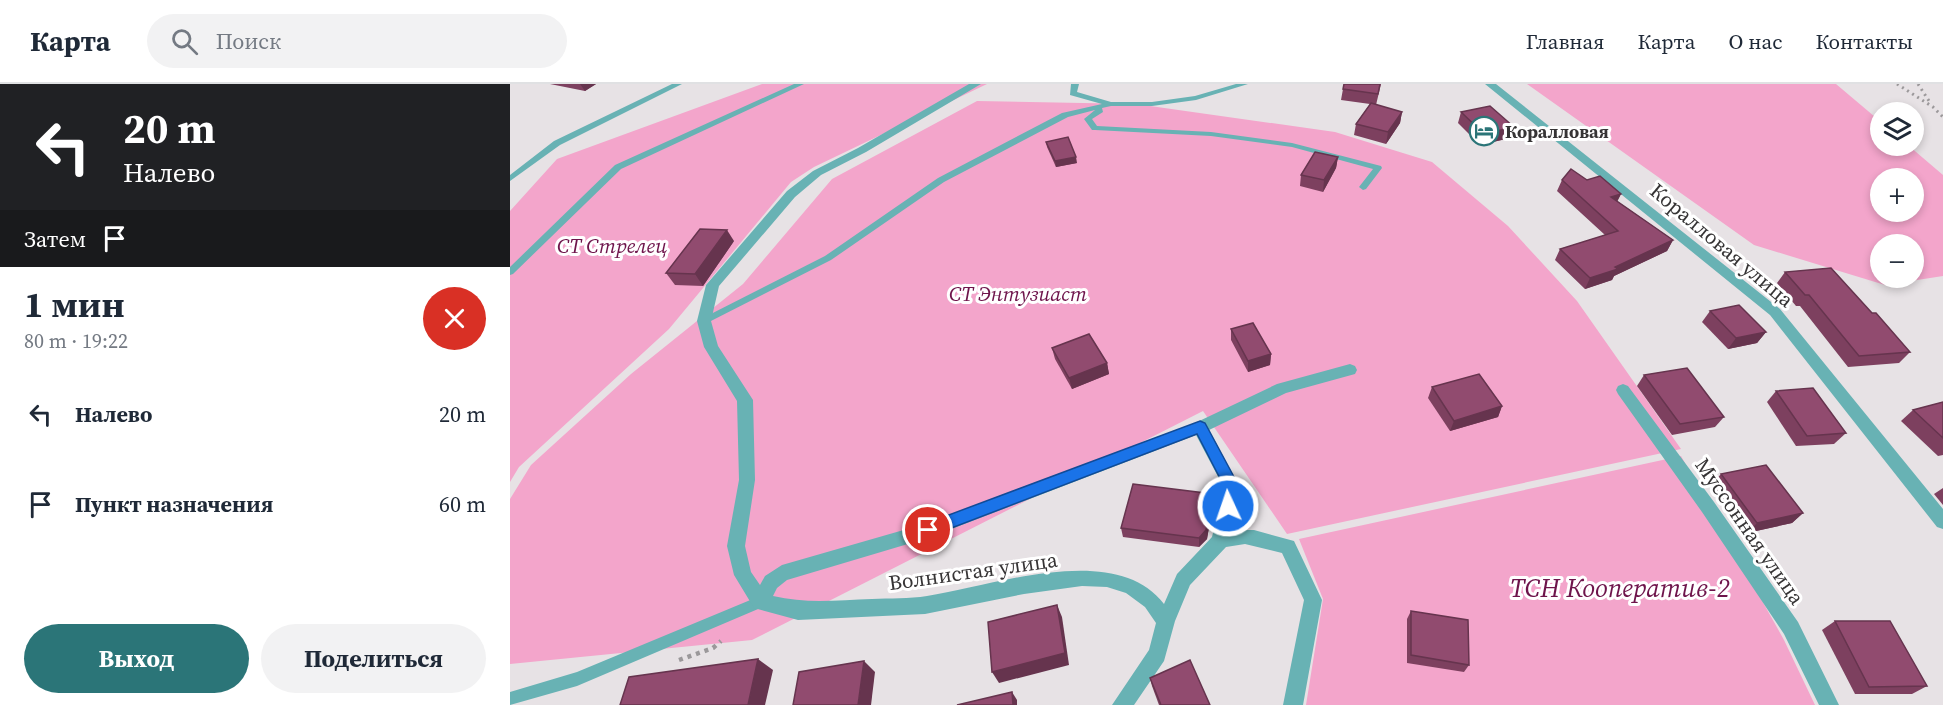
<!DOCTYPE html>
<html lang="ru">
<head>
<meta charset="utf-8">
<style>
	body { margin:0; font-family:"Source Serif 4",serif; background:#f2f2f3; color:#1f2937; height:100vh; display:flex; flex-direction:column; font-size:22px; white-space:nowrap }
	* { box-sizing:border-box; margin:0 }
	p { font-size:20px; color:#747a83 }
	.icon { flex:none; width:33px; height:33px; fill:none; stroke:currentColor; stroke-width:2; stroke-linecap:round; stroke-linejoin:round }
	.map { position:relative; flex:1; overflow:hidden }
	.details { display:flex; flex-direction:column; background:#fff; width:510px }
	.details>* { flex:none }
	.banner { background:#202124; color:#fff; overflow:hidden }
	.controls { position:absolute; left:1360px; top:18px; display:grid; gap:12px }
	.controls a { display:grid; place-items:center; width:54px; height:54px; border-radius:50%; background:#fff; box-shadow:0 3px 9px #0003; font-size:30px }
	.pin { position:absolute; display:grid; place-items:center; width:51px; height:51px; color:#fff; margin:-26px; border:3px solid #fff; border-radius:50%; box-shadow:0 2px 6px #0007 }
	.me { position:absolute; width:66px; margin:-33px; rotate:357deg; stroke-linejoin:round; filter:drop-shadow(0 0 4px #0008) }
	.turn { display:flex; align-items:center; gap:21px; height:126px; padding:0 24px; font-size:27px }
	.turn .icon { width:78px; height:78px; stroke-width:2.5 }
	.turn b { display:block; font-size:42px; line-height:51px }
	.then { display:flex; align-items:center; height:57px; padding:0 24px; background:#0003; gap:12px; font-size:22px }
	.round { display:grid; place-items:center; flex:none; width:63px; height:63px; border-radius:32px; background:#f2f2f3 }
	.overview { display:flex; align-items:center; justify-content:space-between; height:102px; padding:0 24px }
	h1 { font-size:36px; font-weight:700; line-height:45px }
	.primary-button { display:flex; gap:12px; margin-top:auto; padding:12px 24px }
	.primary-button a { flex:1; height:69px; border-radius:36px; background:#2b7578; color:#fff; font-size:24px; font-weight:700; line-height:69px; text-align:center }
	.primary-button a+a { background:#f2f2f3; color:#1f2937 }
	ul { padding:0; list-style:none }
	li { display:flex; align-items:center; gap:18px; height:90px; padding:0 24px }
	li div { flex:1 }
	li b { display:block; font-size:22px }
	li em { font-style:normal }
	header { display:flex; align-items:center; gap:36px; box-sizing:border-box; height:84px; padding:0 30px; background:#fff; border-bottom:2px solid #e0e1e3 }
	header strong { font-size:28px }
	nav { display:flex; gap:33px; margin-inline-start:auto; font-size:21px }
	.search { width:420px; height:54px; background:#f2f2f3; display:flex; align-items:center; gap:15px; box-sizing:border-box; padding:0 21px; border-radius:33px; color:#747a83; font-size:22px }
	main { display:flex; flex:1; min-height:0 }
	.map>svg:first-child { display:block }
</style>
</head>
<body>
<header>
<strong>Карта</strong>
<div class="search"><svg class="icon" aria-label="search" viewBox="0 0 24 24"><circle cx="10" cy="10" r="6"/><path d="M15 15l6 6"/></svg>Поиск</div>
<nav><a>Главная</a><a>Карта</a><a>О нас</a><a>Контакты</a></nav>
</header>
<main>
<section class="details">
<div class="banner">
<div class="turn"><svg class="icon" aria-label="left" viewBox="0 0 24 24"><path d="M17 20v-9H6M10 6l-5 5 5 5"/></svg><div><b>20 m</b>Налево</div></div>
<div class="then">Затем<svg class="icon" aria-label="arrive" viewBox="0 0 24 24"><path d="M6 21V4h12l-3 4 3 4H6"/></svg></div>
</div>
<div class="overview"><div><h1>1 мин</h1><p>80 m · 19:22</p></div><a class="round" style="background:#d93025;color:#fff"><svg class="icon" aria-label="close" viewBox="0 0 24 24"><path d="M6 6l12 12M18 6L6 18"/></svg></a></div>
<ul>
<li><svg class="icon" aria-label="left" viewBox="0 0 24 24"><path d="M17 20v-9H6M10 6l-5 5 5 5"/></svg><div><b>Налево</b></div><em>20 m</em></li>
<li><svg class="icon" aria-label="arrive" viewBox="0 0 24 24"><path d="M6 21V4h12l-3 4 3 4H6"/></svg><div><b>Пункт назначения</b></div><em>60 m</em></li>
</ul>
<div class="primary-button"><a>Выход</a><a>Поделиться</a></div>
</section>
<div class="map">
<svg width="1433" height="621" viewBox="0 0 1433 621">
	<rect width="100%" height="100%" fill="#e7e2e5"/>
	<!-- green -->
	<g fill="#f3a5cb" fill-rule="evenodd">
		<path d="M252,0H477L304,83L281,98L159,245L9,383L0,398V127L47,75Z"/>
		<path d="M1017,0H1326L1371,38V62H1399L1433,91V192L1375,201L1244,161ZM1371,94H1404V128H1371ZM1371,160H1404V194H1371Z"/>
		<path d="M467,17L626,20L825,48L922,78L998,142L1067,217L1171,365L777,450L693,327L242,556L0,580V415L21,381L121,290L233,200L322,95Z"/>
		<path d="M1171,372L1274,556L1305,621H796L813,515L789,455Z"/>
	</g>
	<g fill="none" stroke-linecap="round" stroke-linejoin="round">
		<!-- path-far1 -->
		<g stroke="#9b989a" stroke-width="3" stroke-dasharray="2 4" stroke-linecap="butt">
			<path d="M1387,0L1423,23L1433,33"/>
			<path d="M1408,0L1421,20"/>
		</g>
		<!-- path -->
		<path stroke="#9b989a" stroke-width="4.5" stroke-dasharray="4 5" stroke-linecap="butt" d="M169,576L203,564L211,557"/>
		<!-- lane -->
		<g fill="#68b2b4" fill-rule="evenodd">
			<path d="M162,0H172L50,61L0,97V91L44,57Z"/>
			<path d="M284,0H294L111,85L3,190L0,191V183L105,81Z"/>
			<path d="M561,0H569L567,8L601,18H642L685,12L726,0H738L686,16L642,22H601L592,24L593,28L582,35L587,42L701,48L782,59L871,82L872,84L856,105L853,106L849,103L863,85L782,63L701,52L585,46H582L574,35L585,26L558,33L434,98L321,176L197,239H191L189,237L191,235L315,172L428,94L552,29L592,20L560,11Z"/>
			<path d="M250,512L255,514L256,518L255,522L67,602L0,621V608L67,588Z"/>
		</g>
		<!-- street -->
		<g fill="#68b2b4" fill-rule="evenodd">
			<path d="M459,0H471L356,68L311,91L285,113L209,202L201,237L208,262L243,316L245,396L235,462L241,488L250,501L255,492L272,481L418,439L685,339L767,300L840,280L845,282L847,286L845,290L776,309L699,346L730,404L721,446H744L784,457L812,516L793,621H773L794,516L772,469L735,460L716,463L680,501L665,537L654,577L624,621H602L639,566L646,539L635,523L616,509L597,503L572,502L514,510L415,530L288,536L244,524L224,491L217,462L229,396L227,317L194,263L187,237L196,201L277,107L303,87L348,64ZM686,351L714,404L702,453L667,490L654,520C606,456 483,502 417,512C399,515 380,514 362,515C328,516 296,520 263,512L267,504L277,496L418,454Z"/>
			<path d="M975,0H986L1270,225L1433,425V445L1427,443L1260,231Z"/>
			<path d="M1113,300L1118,302L1204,418L1288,538L1329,621H1309L1274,550L1192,428L1108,310L1106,306L1108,302Z"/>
		</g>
	</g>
	<!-- wall -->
	<g fill="#7d405f">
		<path d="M40,0H86L75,7Z"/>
		<path d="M871,0L866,21L892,28L890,39L876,60L844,51L846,40L860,20L831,16L833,5Z"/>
		<path d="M951,28L1000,54L970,61L948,39Z"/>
		<path d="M536,58L567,79L546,83L537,63Z"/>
		<path d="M828,73L826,84L813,108L790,102L791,91Z"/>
		<path d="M1052,96H1077L1111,110L1107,117L1163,156L1157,167L1104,192L1102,196L1075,205L1045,176L1050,165L1095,151L1047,107Z"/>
		<path d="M224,157L193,202L165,201L156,189Z"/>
		<path d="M1275,188L1362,229L1400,268L1389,279L1338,283L1290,222H1286L1267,199Z"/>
		<path d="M1200,227L1256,248L1247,259L1218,265L1192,238Z"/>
		<path d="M721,245L761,270L760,281L738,288L721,256Z"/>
		<path d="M542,264L597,279L599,290L562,305L545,275Z"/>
		<path d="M1134,291L1214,333L1205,343L1162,351L1127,302Z"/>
		<path d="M922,303L992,322L988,333L940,347L918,314Z"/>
		<path d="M1266,307L1336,349L1324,360L1286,362L1257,318Z"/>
		<path d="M1433,318V371L1428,372L1391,337L1403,326Z"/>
		<path d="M1211,390L1293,429L1282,439L1237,449L1202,400Z"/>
		<path d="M1433,404V421L1424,410Z"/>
		<path d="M703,420L697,455L689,463L613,453L611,444Z"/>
		<path d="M901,527L959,581L954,588L897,579V535Z"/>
		<path d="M1325,537L1417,602L1402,610H1345L1312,546Z"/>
		<path d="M640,594L700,621H649L642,602Z"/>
	</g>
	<!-- shaded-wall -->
	<g fill="#66344e">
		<path d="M70,0H86L75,7Z"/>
		<path d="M892,28L890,39L876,60L878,48Z"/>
		<path d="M1004,43L1000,54L970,61L974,50Z"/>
		<path d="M566,73L567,79L546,83L545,77Z"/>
		<path d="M828,73L826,84L813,108L814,96Z"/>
		<path d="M1111,110L1105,122L1101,113Z"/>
		<path d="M217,146L224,157L193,202L185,190Z"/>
		<path d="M1163,156L1157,167L1104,192L1102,196L1075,205L1080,194Z"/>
		<path d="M1256,248L1247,259L1218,265L1226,254Z"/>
		<path d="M761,270L760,281L738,288V277Z"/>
		<path d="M597,279L599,290L562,305L559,294Z"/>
		<path d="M992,322L988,333L940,347L944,337Z"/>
		<path d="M703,410V420L697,455L689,463V454Z"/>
		<path d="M1293,429L1282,439L1237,449L1247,439Z"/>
		<path d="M547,521L552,533L559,581L489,599L482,588Z"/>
		<path d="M248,575L263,586L255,621H238Z"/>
		<path d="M354,577L365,588L361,621H348Z"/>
		<path d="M502,608L507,616V621H503Z"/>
	</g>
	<!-- building -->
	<g fill="#914b6f" stroke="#66344e" stroke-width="1.5">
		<path d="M834,0H870L868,10L833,5Z"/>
		<path d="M861,19L892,28L878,48L846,40Z"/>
		<path d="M980,22L1004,43L974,50L951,28Z"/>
		<path d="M558,53L566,73L545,77L536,58Z"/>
		<path d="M805,68L828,73L814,96L791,91Z"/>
		<path d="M1061,85L1077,96L1090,92L1111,110L1101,113L1163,156L1105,183L1108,185L1080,194L1050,165L1108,147L1052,96Z"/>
		<path d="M190,145L217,146L185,190L156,189Z"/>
		<path d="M1321,184L1362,229H1366L1400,268L1349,272L1299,211H1295L1275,188Z"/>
		<path d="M1229,221L1256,248L1226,254L1200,227Z"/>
		<path d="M743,239L761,270L738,277L721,245Z"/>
		<path d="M579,250L597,279L559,294L542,264Z"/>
		<path d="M1177,284L1214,333L1170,340L1134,291Z"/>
		<path d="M969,290L992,322L944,337L922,303Z"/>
		<path d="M1303,304L1336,349L1297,352L1266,307Z"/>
		<path d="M1433,318V354L1403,326Z"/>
		<path d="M1256,381L1293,429L1247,439L1211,390Z"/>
		<path d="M623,400L703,410L696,446L689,454L611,444Z"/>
		<path d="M547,521L555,569L482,588L478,538Z"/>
		<path d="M901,527L958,536L959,581L901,571Z"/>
		<path d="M1325,537H1380L1417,602L1359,603Z"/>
		<path d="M248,575L238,621H110L119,593Z"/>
		<path d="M680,576L700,621H651L640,594Z"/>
		<path d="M354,577L348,621H283L289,588Z"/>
		<path d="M502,608L503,621H447Z"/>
	</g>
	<!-- route -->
	<path fill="#1a73e8" stroke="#114b97" stroke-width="1.5" d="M690,337L695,339L730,404L723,426L718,428L713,426L710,422L715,404L687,350L418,453L412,451L410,446L412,441Z"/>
	<!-- icons -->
	<defs>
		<g id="hotel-ring" transform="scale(1.5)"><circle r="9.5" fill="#fff" stroke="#2b7578" stroke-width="1.5"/><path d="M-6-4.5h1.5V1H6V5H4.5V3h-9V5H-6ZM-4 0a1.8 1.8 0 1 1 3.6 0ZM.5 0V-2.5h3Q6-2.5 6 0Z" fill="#2b7578"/></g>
	</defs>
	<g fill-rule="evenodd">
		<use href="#hotel-ring" x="974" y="47"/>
	</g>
	<g text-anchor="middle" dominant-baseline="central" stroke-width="6" stroke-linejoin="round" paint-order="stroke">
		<!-- far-poi labels -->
		<g font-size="18" font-weight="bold" fill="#363435" stroke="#fff" text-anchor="start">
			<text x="995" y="47">Коралловая</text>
		</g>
		<!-- park labels -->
		<g font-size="21" font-style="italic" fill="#6e144b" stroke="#fff">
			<text x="102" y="161">СТ Стрелец</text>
			<text x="508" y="209">СТ Энтузиаст</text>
		</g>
		<!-- street labels -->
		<g font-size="21" fill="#363435" stroke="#fff">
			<text transform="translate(1212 161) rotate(40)">Коралловая улица</text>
			<text transform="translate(1240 447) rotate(55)">Муссонная улица</text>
			<text transform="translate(463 487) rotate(-8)">Волнистая улица</text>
		</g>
		<!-- near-park labels -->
		<g font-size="26" font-style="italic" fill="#6e144b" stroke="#fff">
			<text x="1110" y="504">ТСН Кооператив-2</text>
		</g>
	</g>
</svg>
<div class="controls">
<a><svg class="icon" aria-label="layers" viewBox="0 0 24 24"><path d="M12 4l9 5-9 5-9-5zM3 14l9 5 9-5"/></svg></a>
<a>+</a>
<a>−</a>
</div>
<div class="pin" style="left:418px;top:446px;background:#d93025"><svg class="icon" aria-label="arrive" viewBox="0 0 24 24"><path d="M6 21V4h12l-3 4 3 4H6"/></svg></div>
<svg class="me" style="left:718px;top:422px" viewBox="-20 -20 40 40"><circle r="17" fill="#1a73e8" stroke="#fff" stroke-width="3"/><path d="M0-11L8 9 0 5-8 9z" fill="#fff"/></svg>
</div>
</main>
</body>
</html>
